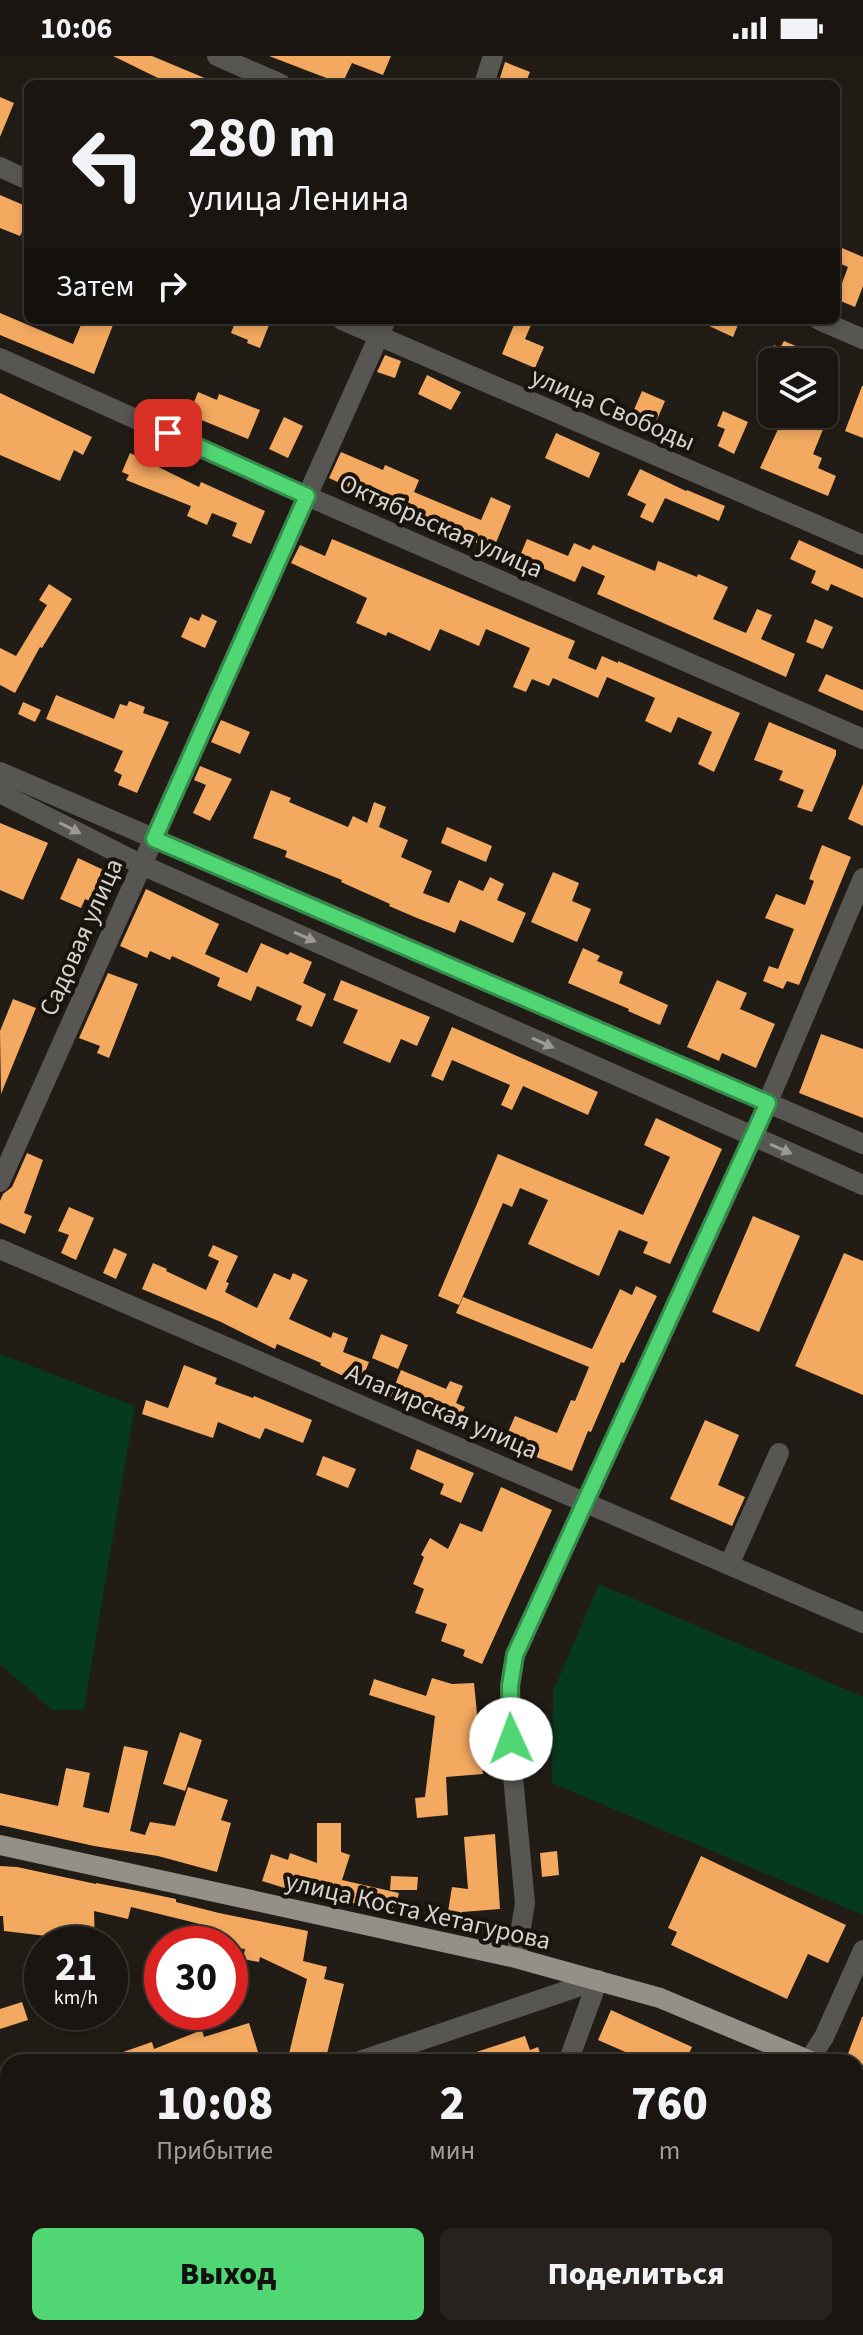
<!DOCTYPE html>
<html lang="ru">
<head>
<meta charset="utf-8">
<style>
	body { margin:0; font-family:"Source Sans 3",sans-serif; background:#27221e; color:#f1f3f6; height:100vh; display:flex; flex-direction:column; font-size:30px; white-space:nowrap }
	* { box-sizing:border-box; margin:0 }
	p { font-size:26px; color:#9f9f9f }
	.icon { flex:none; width:44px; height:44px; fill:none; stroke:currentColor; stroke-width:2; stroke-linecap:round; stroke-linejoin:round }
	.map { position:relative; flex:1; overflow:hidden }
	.drawer { position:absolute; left:0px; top:1998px; width:864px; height:282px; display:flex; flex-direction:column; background:#1a1510; border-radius:24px 24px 0 0; box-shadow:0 4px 12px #0003,0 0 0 2px #383430 }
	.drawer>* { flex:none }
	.guide { position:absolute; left:24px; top:24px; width:816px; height:244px; border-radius:12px; box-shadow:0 4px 12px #0003,0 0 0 2px #383430; background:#1a1510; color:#f1f3f6; overflow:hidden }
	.buttons { position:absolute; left:758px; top:292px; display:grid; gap:16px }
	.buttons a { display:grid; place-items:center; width:80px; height:80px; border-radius:12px; background:#1a1510; box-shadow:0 4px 12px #0003,0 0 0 2px #383430; font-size:40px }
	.speed { position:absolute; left:24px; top:1870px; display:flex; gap:16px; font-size:40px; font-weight:700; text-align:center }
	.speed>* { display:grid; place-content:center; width:104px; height:104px; border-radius:50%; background:#1a1510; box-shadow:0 4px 12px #0003,0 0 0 2px #383430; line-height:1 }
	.speed small { font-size:20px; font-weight:400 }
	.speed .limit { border:12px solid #d22; background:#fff; color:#111 }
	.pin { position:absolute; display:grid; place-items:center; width:68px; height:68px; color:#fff; margin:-34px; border-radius:16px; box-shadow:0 4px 12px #0006 }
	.me { position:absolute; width:88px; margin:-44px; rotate:358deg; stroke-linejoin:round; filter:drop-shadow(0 0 6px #0008) }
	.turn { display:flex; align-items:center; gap:28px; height:168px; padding:0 32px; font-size:36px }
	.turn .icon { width:104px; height:104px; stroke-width:2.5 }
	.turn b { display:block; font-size:56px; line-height:68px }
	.then { display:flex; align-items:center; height:76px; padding:0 32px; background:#0003; gap:16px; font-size:30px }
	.eta { display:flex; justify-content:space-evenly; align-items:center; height:136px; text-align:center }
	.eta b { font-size:48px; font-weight:800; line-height:56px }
	.cta { display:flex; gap:16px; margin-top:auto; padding:16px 32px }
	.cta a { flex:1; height:92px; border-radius:12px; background:#51d674; color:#111; font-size:32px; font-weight:800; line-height:92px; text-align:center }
	.cta a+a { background:#27221e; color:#f1f3f6 }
	.status { display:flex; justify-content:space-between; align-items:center; height:56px; padding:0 40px; background:#1a1510; direction:ltr }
	.status svg { height:22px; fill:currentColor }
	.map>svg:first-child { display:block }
</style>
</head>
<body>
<div class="status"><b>10:06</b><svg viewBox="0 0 49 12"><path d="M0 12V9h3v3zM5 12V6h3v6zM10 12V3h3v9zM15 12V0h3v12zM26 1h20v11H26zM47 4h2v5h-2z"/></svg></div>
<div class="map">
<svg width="863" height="2279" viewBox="0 0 863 2279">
	<rect width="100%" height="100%" fill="#221c16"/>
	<!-- green -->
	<g fill="#063a20">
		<path d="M0,1298L135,1350L84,1654H52L0,1608Z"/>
		<path d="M599,1528L863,1641V1859L552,1727L553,1636Z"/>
	</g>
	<!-- building -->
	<g fill="#f3a960">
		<path d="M113,0H152L219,28H160L162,24Z"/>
		<path d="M269,0H391L383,19L352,7L342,28Z"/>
		<path d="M505,6L530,16L525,28H498Z"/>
		<path d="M0,41L14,47L0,81Z"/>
		<path d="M0,139L28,151V176L23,174L20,180L0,172Z"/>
		<path d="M842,192L863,201V230L855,251L836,243L848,211L836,206Z"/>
		<path d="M0,257L73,288L83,264H101L113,269L94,318L0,279Z"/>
		<path d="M236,264H271L260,292L247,287L248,284L231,277Z"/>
		<path d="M516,264L531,269L525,283L544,291L535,312L502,298Z"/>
		<path d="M696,264H740L733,281Z"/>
		<path d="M784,285L798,291L795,298L814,306H767L774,289L780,292Z"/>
		<path d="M385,299L401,305L395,322L377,316Z"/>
		<path d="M427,319L461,336L451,354L418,338Z"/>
		<path d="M862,330H863V382L845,375Z"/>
		<path d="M642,335L665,345L656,366L633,356Z"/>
		<path d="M198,336L217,344L219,338L260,354L248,383L189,359Z"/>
		<path d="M0,337L92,381L83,399L74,394L60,425L0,399Z"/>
		<path d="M723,355L748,366L734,398L718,390L725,373L717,370Z"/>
		<path d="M785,358H807L826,366L813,398L822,402L818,412L836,420L828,440L760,412Z"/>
		<path d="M284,361L303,370L288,402L269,393Z"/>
		<path d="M556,377L600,397L589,422L545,402Z"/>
		<path d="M341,396L383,414L385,409L419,424L414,436L481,464L491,441L511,450L493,494L470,484L471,482L406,454L405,457L329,422Z"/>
		<path d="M130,397L199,431L201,426L265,455L251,488L232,480L237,467L212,457L207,469L187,460L191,450L126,424L129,419L122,416Z"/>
		<path d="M640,413L686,435L687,434L725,450L719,465L665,442L653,467L640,461L646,448L627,439Z"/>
		<path d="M332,483L575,585L568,602L596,614L602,600L618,607V605L740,657L714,716L698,708L712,676L678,661L671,677L645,665L655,642L607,621L598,642L553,622L549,630L532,623L526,636L513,631L530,592L486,573L479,590L440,573L430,595L388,576L386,580L356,567L367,542L291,507L300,489L325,500Z"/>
		<path d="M527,483L568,500L574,487L590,494L593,489L655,515L658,505L697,521L698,518L728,531L713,563L746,577L757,553L772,559L761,583L795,598L786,621L597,538L605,520L582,510L575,526L519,502Z"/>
		<path d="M799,484L863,513V542L831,528L828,535L811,527L816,515L790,503Z"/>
		<path d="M49,528L72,543L42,592L40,591L15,637L0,629V592L16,600L47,549L39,544Z"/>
		<path d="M202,558L217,565L205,592L181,581L190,561L199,565Z"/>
		<path d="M815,563L833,571L823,593L806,586Z"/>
		<path d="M826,618L863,634V655L818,635Z"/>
		<path d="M56,639L114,663L120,648L127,650L129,645L145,651L143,657L169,666L137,737L118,729L122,719L114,715L123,695L46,663Z"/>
		<path d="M23,646L41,654L35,666L18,658Z"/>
		<path d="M221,664L250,676L240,698L211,686Z"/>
		<path d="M769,666L836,694V699L812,756L797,751L804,734L779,724L783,715L754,704Z"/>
		<path d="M200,710L232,723L210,765L193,757L206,729L194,724Z"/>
		<path d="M863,728V770L848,763Z"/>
		<path d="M271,734L291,742L289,746L348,771L353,760L367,767L374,746L386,751L379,771L408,784L401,801L432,815L423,837L449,847L459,824L483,835L490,821L504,828L497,844L526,857L513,887L460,864L455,877L417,862L389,850L390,848L341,826L342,824L285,801L287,795L253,782Z"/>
		<path d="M0,767L48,787L23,844L0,834Z"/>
		<path d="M447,771L492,790L486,806L441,787Z"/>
		<path d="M822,789L851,801L799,929L787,925L783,933L763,925L769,910L778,913L794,873L765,862L776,838L805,849L814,825L809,823Z"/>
		<path d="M78,802L110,817L96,848L85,843L81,852L60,843Z"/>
		<path d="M553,816L579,827L572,845L591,853L577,886L531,866Z"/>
		<path d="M146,833L219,868L205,898L247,917L261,887L288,899L290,896L312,906L303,927L326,938L312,971L296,964L302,950L257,930L251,945L217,930L220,922L172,900L170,904L150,895L147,902L120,890Z"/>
		<path d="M583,892L600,900L597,905L623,916L619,927L668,949L660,969L628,955L629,953L568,927Z"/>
		<path d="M108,917L138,928L109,1002L97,997L100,990L79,982Z"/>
		<path d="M341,924L430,961L417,990L401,983L390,1007L343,987L358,954L333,944Z"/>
		<path d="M717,924L747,937L740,953L775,968L756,1012L722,997L719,1005L687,991Z"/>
		<path d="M13,943L36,952L1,1038L0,975Z"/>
		<path d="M452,971L598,1036L588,1059L523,1030L512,1054L501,1049L510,1029L452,1004L443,1025L431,1020Z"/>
		<path d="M821,978L863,993V1062L799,1037Z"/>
		<path d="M656,1062L722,1093L670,1208L643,1197L648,1186L619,1174L599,1220L528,1188L548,1144L520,1132L512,1151L503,1147L459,1249L438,1240L498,1098L643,1159L670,1101L644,1089Z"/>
		<path d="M27,1097L43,1104L24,1157L32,1160L25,1178L0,1167V1145L3,1138L12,1131Z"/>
		<path d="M69,1151L94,1162L76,1204L61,1197L69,1179L58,1175Z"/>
		<path d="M753,1160L800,1180L759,1276L712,1256Z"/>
		<path d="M213,1189L238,1200L226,1226L229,1227L225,1236L257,1252L274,1217L290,1224L293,1217L308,1224L289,1263L331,1282L333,1276L348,1282L343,1296L369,1306L360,1328L320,1309L321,1307L277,1288L275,1293L221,1266L142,1233L153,1207L167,1213L166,1215L206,1234L219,1205L208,1200Z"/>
		<path d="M114,1192L127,1198L116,1223L103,1217Z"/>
		<path d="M844,1197L863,1205V1339L795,1310Z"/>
		<path d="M636,1230L657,1240L624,1307L621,1306L591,1376L588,1375L572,1415L503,1388L515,1360L557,1377L571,1344L575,1345L589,1311L456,1257L463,1241L592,1293L620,1233L632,1239Z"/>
		<path d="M381,1278L408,1289L398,1313L372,1302Z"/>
		<path d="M184,1309L217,1322L215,1328L253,1342L254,1340L312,1364L303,1387L265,1372L260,1383L218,1366L213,1382L142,1358L146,1344L168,1352Z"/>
		<path d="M401,1314L446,1333L450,1325L463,1330L456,1347L465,1351L457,1369L390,1341Z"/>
		<path d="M705,1364L739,1379L718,1429L745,1441L732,1470L670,1443Z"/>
		<path d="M417,1393L474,1417L461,1447L440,1438L444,1428L410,1413Z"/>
		<path d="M323,1400L356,1413L348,1432L316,1419Z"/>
		<path d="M501,1431L552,1454L482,1608L463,1600L465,1594L441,1585L447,1568L415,1557L424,1533L413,1528L424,1501L421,1499L430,1482L448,1493L460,1467L482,1476Z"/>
		<path d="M432,1622L452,1628L474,1627L483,1718L446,1721L448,1759L417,1762L415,1742L425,1741L435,1660L369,1639L374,1623L426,1640Z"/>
		<path d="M180,1676L202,1684L185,1735L163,1728Z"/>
		<path d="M124,1690L148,1695L130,1775L145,1779L150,1766L175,1770L188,1731L228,1744L221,1764L231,1767L217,1816L158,1800L94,1790L0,1769V1737L58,1750L66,1712L90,1717L83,1751L109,1757Z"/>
		<path d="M317,1767H341V1796L350,1799L342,1824L399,1837L394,1856L288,1833L262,1825L271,1798L288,1804L290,1797L317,1807Z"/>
		<path d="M495,1778L500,1853L462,1856L460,1870L446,1868L452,1831L468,1833L464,1781Z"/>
		<path d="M557,1795L559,1819L542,1821L540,1797Z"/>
		<path d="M701,1800L846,1869L828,1907L808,1898L787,1943L671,1889L677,1876L668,1872Z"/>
		<path d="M0,1810L17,1811L96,1828V1827L138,1835L176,1843V1846L219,1857L308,1875L303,1905L327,1911L324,1923L344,1928L325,2006H287L307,1923L260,1901L259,1906L243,1903L245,1893L230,1891V1888H209L212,1871L131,1851L128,1863L94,1855L95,1888H72V1883L4,1875L3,1860H0Z"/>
		<path d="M391,1820L418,1821L417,1834H390Z"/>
		<path d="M22,1946L28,1964L0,1973V1953Z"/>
		<path d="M611,1954L692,1991L685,2006H648L598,1984Z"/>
		<path d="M862,1961H863V2009L846,2003Z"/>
		<path d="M249,1967L258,1996L227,2006H101L100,2004L152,1986L154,1993L202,1974L204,1981Z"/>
		<path d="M525,1980L530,1994L538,1991L543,2006H455V2003Z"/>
	</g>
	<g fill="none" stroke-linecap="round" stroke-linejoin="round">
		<!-- minor -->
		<g stroke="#585652" stroke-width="20">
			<path d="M217,0L281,28"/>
			<path d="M484,28L493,0"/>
			<path d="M0,111L28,124"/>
			<path d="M342,264L863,489"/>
			<path d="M819,264L863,283"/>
			<path d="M0,302L307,440L863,683"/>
			<path d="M0,716L863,1088"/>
			<path d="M0,737L142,809L863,1129"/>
			<path d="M0,1126L386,264"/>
			<path d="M0,1193L863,1567"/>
			<path d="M729,1509L779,1397"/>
			<path d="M516,1902L525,1847L512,1710L510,1630L515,1599L753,1081L863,822"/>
			<path d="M809,2004L824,1981L863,1894"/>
			<path d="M357,2006L598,1924"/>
			<path d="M568,2006L598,1924"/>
			<path d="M0,2127L8,2125"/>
			<path d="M856,2241L863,2244"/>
			<path d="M474,2272L476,2279"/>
		</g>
		<!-- major -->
		<g stroke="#948f87" stroke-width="20">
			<path d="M0,1789L516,1902L660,1942L813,2006"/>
			<path d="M856,2025L863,2028"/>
		</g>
	</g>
	<!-- one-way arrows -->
	<defs><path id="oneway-solid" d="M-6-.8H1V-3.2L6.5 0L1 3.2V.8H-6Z" transform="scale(2)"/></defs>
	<g fill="#9d9a96">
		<use href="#oneway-solid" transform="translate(70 772) rotate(27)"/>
		<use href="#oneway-solid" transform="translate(305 881) rotate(24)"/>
		<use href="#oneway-solid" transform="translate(543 987) rotate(24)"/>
		<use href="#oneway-solid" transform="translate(781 1093) rotate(24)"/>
	</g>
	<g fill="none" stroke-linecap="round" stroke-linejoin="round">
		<!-- route casing -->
		<g stroke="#358b4b" stroke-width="20">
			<path id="route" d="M168,377L307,440L154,783L768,1047L515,1599L510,1630L511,1683"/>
		</g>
		<!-- route -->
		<use href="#route" stroke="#51d674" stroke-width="14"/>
	</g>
	<g text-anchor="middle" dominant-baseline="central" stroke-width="8" stroke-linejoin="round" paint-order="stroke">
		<!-- street labels -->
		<g font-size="26" fill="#d6d2ce" stroke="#19130d">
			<text transform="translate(613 353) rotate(23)">улица Свободы</text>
			<text transform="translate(441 470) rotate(24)">Октябрьская улица</text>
			<text transform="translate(81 881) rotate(-66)">Садовая улица</text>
			<text transform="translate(442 1355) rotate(23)">Алагирская улица</text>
			<text transform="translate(418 1855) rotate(13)">улица Коста Хетагурова</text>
		</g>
	</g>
</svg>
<div class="buttons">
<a><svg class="icon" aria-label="layers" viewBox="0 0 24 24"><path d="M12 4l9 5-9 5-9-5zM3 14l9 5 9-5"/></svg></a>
</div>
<div class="speed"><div>21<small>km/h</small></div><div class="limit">30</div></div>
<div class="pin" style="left:168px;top:377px;background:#d93025"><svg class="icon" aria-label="arrive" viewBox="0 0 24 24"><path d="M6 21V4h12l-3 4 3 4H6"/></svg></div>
<svg class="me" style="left:511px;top:1683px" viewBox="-20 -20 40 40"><circle r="19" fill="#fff"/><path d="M0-13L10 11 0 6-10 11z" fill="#51d674"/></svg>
<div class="guide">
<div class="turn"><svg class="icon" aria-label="left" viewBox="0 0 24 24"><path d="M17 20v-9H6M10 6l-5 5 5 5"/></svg><div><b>280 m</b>улица Ленина</div></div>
<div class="then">Затем<svg class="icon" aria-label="right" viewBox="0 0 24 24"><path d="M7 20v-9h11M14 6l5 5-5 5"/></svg></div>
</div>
<section class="drawer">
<div class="eta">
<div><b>10:08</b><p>Прибытие</p></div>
<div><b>2</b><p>мин</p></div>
<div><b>760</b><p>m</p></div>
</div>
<div class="cta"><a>Выход</a><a>Поделиться</a></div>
</section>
</div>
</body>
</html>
